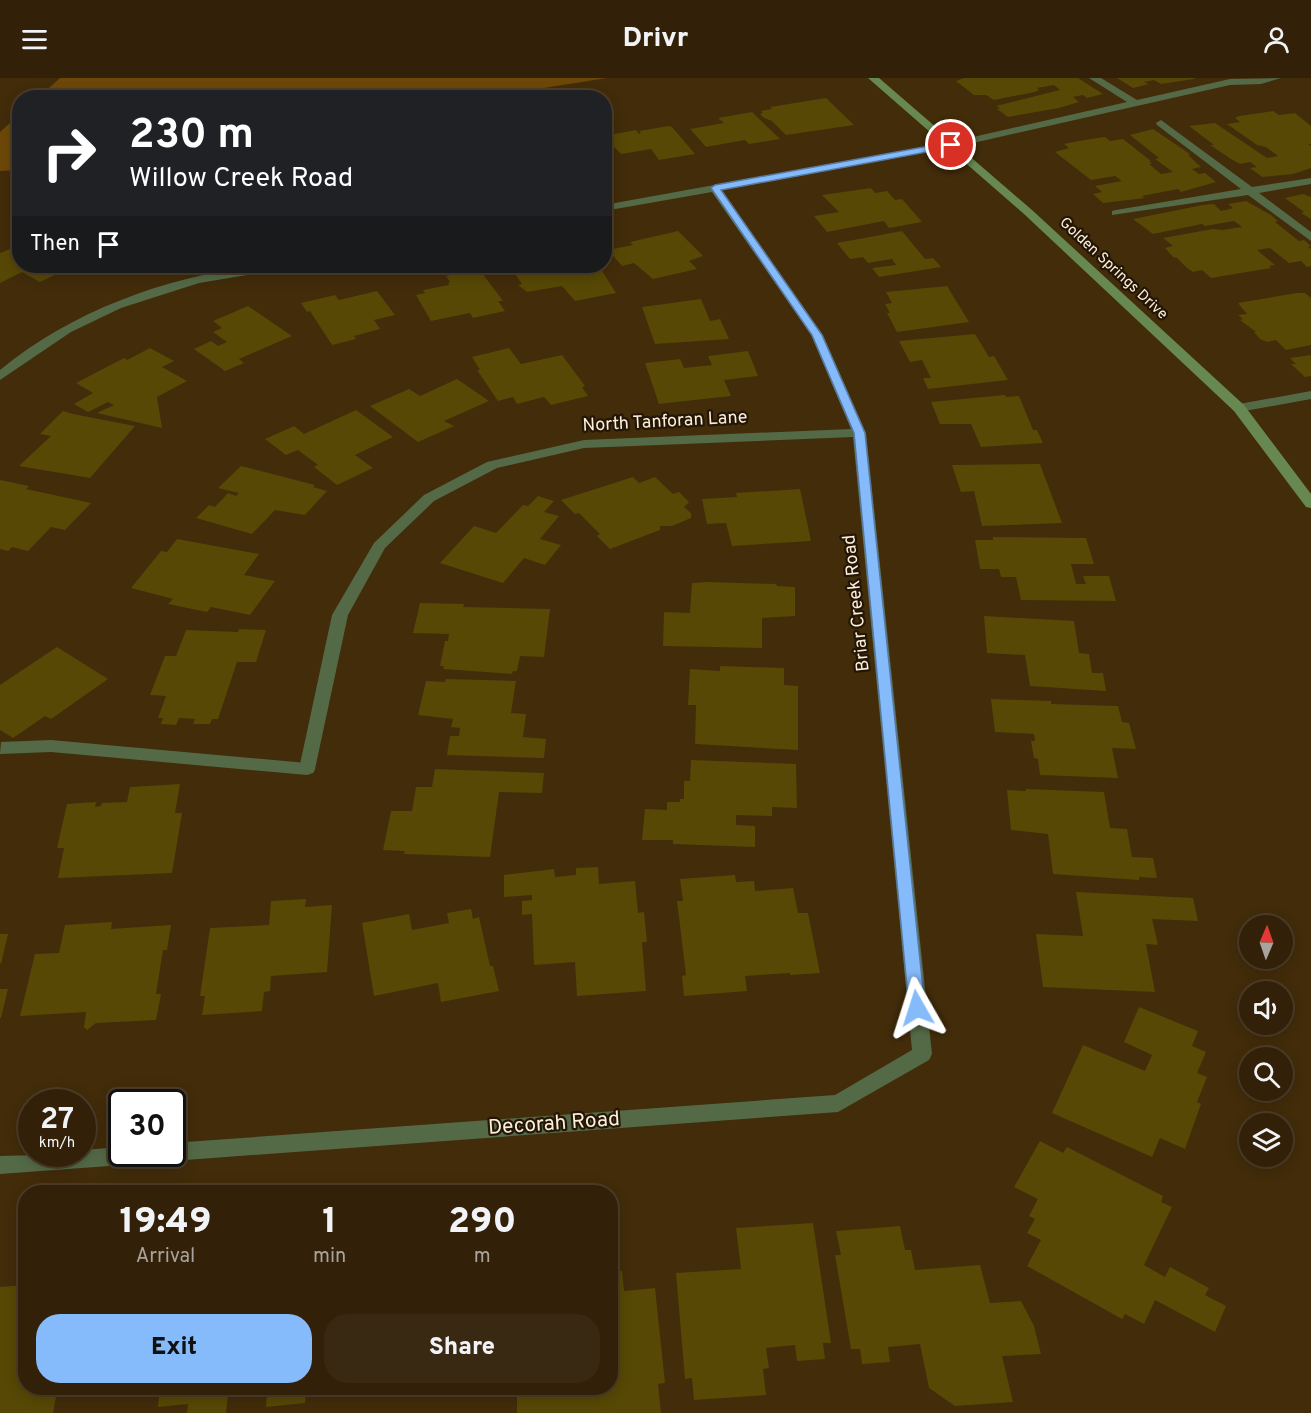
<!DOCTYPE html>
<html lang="en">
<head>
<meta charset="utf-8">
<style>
	body { margin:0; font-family:Overpass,sans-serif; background:#3a2912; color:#f1f3f6; height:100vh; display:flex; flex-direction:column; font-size:22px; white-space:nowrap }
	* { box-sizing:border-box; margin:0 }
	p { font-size:20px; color:#a8a39c }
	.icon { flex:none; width:33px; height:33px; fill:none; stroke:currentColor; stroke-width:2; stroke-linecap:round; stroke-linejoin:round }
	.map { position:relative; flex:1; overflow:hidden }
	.details { position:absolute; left:18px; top:1107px; width:600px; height:210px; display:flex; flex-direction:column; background:#322108; border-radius:24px; box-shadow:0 3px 15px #0003,0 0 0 2px #4d3e29 }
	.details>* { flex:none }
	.top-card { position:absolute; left:12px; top:12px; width:600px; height:183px; border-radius:24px; box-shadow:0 3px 15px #0003,0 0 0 2px #4d3e29; background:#202124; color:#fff; overflow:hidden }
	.needle { width:39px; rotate:2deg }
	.buttons { position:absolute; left:1239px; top:837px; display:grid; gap:12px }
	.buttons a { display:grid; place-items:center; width:54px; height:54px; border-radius:50%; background:#322108; box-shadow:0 3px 15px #0003,0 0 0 2px #4d3e29; font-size:30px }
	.speed { position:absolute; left:18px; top:1011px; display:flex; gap:12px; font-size:30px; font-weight:700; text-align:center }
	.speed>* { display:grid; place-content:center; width:78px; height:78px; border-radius:50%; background:#322108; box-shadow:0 3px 15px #0003,0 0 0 2px #4d3e29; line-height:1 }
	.speed small { font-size:15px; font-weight:400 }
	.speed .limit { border:3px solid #111; border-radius:9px; background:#fff; color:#111 }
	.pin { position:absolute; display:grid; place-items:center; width:51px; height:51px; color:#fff; margin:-26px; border:3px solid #fff; border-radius:50%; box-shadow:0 2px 6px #0007 }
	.me { position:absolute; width:66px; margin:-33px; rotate:354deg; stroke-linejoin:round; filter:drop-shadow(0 0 4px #0008) }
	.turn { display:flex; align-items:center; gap:21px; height:126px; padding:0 18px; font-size:27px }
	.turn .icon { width:78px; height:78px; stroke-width:2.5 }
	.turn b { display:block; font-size:42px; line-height:51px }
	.then { display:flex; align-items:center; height:57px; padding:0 18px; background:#0003; gap:12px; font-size:22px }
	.eta { display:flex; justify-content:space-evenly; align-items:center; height:102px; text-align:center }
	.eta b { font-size:36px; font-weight:800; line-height:42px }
	.primary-button { display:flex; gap:12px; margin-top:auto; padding:12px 18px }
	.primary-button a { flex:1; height:69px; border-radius:24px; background:#86bbfb; color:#111; font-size:24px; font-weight:800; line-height:69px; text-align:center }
	.primary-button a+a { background:#3a2912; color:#f1f3f6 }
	header { display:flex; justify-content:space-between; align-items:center; height:78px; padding:0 18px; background:#322108; font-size:27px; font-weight:800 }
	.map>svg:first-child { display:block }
</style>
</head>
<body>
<header><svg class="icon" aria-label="menu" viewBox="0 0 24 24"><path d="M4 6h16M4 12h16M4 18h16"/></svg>Drivr<svg class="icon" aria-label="person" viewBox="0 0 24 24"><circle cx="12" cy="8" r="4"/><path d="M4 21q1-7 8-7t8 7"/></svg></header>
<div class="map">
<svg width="1311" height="1335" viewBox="0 0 1311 1335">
	<rect width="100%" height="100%" fill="#422c0a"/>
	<!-- green -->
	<g fill="#6d4808">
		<path d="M60,0H607L482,20L39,19Z"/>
		<path d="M19,37V92L0,93V54Z"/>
	</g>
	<!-- building -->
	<g fill="#574805">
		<path d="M964,0H1078L1103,16L1087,20L1083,17L1073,19L1079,24L1059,30L1008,39L997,31L1000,30L996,28L1060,12L1054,7L1037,10L1039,12L1035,14L994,22L986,17H974L956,3Z"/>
		<path d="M1117,0H1194V1L1161,6L1154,2L1144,4L1149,6L1133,10Z"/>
		<path d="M826,20L854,47L786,57L772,43L764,40L760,36L763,35L761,33L772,31L770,29Z"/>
		<path d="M1273,33L1279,37L1295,35L1311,48V66H1308L1311,68V90L1293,96L1262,99L1250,90L1257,89L1250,84L1240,86L1231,81L1210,67H1214L1189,48L1215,45L1267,80L1278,78L1266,69L1257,67L1227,46L1240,44L1235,40L1239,38Z"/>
		<path d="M752,34L780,61L749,66L745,62L706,69L690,51L724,45L718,40Z"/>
		<path d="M668,48L672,49L695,76L659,82L651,71L621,76L604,58L636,52L639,56L641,55L639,53Z"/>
		<path d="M1153,51L1190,76L1188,77L1201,89L1192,91L1199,96L1205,95L1216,104L1181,114L1178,111L1142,118L1145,120L1103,125L1093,116L1102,114L1095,108L1122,103L1115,98L1091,102L1055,74L1069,70L1064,66L1068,65L1097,60L1105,59L1110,63L1123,61L1151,83H1149L1152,86H1149L1161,96L1173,94L1155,81L1159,80L1130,57Z"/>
		<path d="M871,110L875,115L887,113L895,122L902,121L922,144L889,150L884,143L827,154L814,138L839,134L822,117Z"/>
		<path d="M1303,116L1311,119V141L1301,135L1304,134L1285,120Z"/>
		<path d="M1246,123L1271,137L1278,143L1275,144L1299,163L1304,162L1311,168L1308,169L1311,171V188L1307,189L1301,183L1289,185L1270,170L1257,172L1275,187L1269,188L1271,190L1211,200L1202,192L1193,194L1187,190L1176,179L1174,180L1165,170L1173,168L1163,160L1213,151L1222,152L1242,149L1234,143L1205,148L1202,146L1153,156L1133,141L1203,127L1214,126L1221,133L1233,130L1228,126Z"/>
		<path d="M678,153L703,178L689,183L697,191L653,201L634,185L622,188L608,172L633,167L630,164Z"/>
		<path d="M902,153L925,181L933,180L941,189L879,199L872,190L896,187L892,181L868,185L863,179L850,181L837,165Z"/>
		<path d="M20,167V188H74L40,204L22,194L0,205V175Z"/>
		<path d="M510,188H599L616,215L575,223L562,208L527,214L518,207L522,206Z"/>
		<path d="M479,191L503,223H498L505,233L473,240L470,235L431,243L416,217L425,215L423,212L449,207L448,205L450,204L446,198Z"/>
		<path d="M947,208L969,244L897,254L887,235H890L885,226L892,225L886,214Z"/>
		<path d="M377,213L395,237L374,242L380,251L354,258L356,261L332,267L310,233L307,234L301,225L335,217L339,222Z"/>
		<path d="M1297,215H1305L1311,220V267L1286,272L1276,262L1267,264L1260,261L1254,254H1256L1240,242L1243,241L1238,237L1247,236L1238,225Z"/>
		<path d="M701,221L710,243L720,241L729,261L655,266L642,229Z"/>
		<path d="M248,228L292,258L239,281L244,285L225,293L194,271L211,263L218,268L227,264L213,254L222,250L213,243Z"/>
		<path d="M975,256L989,279L994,278L1008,302L928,311L923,300H931L922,282L910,284L899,263Z"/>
		<path d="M150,270L174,283L162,289L187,303L157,319L162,350L97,335L114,327L108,324L88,334L74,326L93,315L76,305L124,280L127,282Z"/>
		<path d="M509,270L521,286L562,277L585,308L582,309L588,318L551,327L544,319L517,326L513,319L498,323L477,292H480L472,279Z"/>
		<path d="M748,273L758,298L724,302L731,318L659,326L645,285L680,281L684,290L712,287L708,278Z"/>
		<path d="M1311,277V298L1305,299L1291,286H1296L1290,280Z"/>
		<path d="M457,301L489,323L444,343L454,348L418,364L370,328L409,311L420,318Z"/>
		<path d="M1005,317L1006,319L1019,318L1033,352H1037L1043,365L981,369L971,346H940L931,324Z"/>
		<path d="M356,332L393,359L355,377L373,390L337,407L314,389L318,387L298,372L286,377L265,361L294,348L304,356Z"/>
		<path d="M63,333L73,336L135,348L90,400L19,388L51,358L40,356Z"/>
		<path d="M1040,386L1062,445L982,448L974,413L961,414L952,387Z"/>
		<path d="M241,388L315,407L313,409L327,413L305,437L275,432L252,456L196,440L209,427L215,429L228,415L236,418L239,415L218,410Z"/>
		<path d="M633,399L639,405L655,399L673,416L679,414L689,424L684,429L691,435V440L672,448H660V452L610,471L597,458L600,456L579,435L575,436L561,422Z"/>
		<path d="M0,402L29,408L26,411L91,425L65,452L51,449L28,473L12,469L8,473L0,471Z"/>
		<path d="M800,411L811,463L732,468L726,445L707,446L702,421L737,419L736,415Z"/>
		<path d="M538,418L554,423L544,434L559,438L540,461L561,467L545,487L524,480L503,505L440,485L474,448L496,455L523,427L528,428Z"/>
		<path d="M993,459L1086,460L1094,486H1071L1076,506H1086L1083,498H1109L1116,523L1021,522L1016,499H1001L999,491H980L975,462H993Z"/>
		<path d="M177,461L259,476L244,497L275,503L250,537L211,529L207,534L168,526L173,521L131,510L161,473L167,474Z"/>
		<path d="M708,504L776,506L777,508L795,509V538L762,540V570L663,568L664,534L690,535L692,505Z"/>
		<path d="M420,525L464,526L463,529L550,531L544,579L520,578L517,593H513L512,596L443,591L444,588H440L445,563H448L449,556L413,555Z"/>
		<path d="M984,538L1074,543L1079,575L1089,576L1092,595H1103L1106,613L1030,608L1025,577L987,575Z"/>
		<path d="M239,551L266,552L256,584H237L218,641H212L210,646H193L195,641L179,640L176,647L161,646L163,640H158L166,618L150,617L165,578H176L186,552L238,554Z"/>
		<path d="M57,569L108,601L51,641L45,638L13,660L0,652V607Z"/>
		<path d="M720,588L784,590V607L798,608V672L695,666L696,627H688L690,591L720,593Z"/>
		<path d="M446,601L516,603L511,635L526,636L523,659L546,661L544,680L447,677L450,658H459L460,650L451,649L453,641L418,637L426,603L445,604Z"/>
		<path d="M991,621L1051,623V626L1118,628L1122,644L1129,645L1136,671L1112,670L1118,700L1040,697L1038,681L1034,680L1031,663H1035L1034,656L995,654Z"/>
		<path d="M691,682L796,686L797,730L772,729V738L736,737V747L755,748V769L673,766V762H642L645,731L667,732V724H680V721H684V703H690Z"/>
		<path d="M435,691L544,695L542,715L499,714L490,779L404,776L405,773L383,772L391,733H412L416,709H432Z"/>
		<path d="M180,706L175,735H182L172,795L58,800L64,770H57L67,726L96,724L95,729L101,728L102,725L127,724L130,709Z"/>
		<path d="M1026,711L1104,714L1110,750L1127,751L1132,779L1153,780L1157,800L1139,799V802L1053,796L1048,756L1011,752L1007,712L1026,713Z"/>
		<path d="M598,789L599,806L635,803L638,835L644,834L647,864H642L646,913L577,918L575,884L534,887L532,836L522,837V823L532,822V817L504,819V797L554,791L555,799L576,797V790Z"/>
		<path d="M735,797L736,804L754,803L755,813L793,810L798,835H808L820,895L790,897V895L745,898L747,913L684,918L682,898L686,897L677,823H683L680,801Z"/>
		<path d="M1076,814L1193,820L1198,843L1152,841L1158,867L1146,866L1155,914L1043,909L1036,856L1083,858Z"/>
		<path d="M306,821L305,829L332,827L327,894L271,898L270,913L264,914L262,933L202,937L205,918H200L210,850L269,847L271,823Z"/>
		<path d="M471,831L473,841L479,839L490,888H493L499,913L441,924L438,905L374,918L362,845L409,836L412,852L449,845L447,835Z"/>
		<path d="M112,844L111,851L171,847L167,872H163L156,916H161L156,942L96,945L87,952L84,949L86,934L20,938L35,876L59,875L65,847Z"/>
		<path d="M0,856H8L1,886L0,885Z"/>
		<path d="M0,911H8L1,940H0Z"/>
		<path d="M1139,929L1198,953L1192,968L1206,974L1197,995L1207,999L1197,1024L1201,1026L1185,1071L1160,1060L1152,1079L1052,1035L1083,967L1145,993L1152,977L1124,964Z"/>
		<path d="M1040,1063L1063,1075L1067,1069L1163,1118L1161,1124L1172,1129L1144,1187L1165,1199L1170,1189L1209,1210L1205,1217L1226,1228L1215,1254L1155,1222L1144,1246L1125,1236L1122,1241L1027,1188L1041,1162L1027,1155L1035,1141L1029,1138L1038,1121L1014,1109Z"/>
		<path d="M813,1145L831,1265H823L825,1281L797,1283L795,1267L766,1270L769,1290L763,1291L766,1317L694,1322L692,1300L685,1301L676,1195L741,1191L736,1150Z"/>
		<path d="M900,1148L905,1172H911L915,1192L980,1187L990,1225L1021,1223L1034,1248L1041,1276L1002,1278L1013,1324L955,1328L929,1310L920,1266L888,1269L890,1284L862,1286L860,1271H851L835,1177H841L836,1153Z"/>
		<path d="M622,1193L624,1213L655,1210L665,1305L658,1306L661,1335H517V1310H610V1194Z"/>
		<path d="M26,1207V1310H128V1313L56,1319L53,1335H0V1209Z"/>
		<path d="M160,1310H306L305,1325L266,1329L267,1314L228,1317L226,1335H187L188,1326L158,1329Z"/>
		<path d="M341,1310H380V1311L341,1314Z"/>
	</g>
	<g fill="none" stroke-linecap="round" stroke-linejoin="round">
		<!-- service -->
		<g fill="#546a47" fill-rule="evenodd">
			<path d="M1089,0H1101L1137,22L1230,1L1281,0L1261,6L1230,7L951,70L946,67L951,64L1127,24Z"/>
			<path d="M1161,42L1252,109L1311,100V106L1259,115L1311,154V163L1248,117L1112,137V133L1116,132L1241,111L1157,47L1156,45Z"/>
			<path d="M1311,313V321L1239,334L1232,330L1239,326Z"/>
			<path d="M51,662L307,685L313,687L315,691L313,695L307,697L51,674L0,676L1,664Z"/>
		</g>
		<!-- minor -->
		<g fill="#546a47" fill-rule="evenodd">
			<path d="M951,64L956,67L955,69L722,112L823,257L866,355L932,976L929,982L838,1034L172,1083L165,1080L162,1076H172V1065L835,1017L912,972L853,359L584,370L497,390L434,423L385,470L348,537L315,691L313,695H301L299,691L332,537L374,465L424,417L487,384L584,362L851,351L811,257L712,114L604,133V127Z"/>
			<path d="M255,188H282L276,192L199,205L121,230L71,254L0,302V292C72,233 163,200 255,188Z"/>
			<path d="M122,1069V1076H160L157,1082L150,1085L0,1096V1078L82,1076V1072Z"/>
		</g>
		<!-- secondary -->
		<path fill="#678951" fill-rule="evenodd" d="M868,0H879L1032,132L1244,327L1311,416V430L1306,429L1234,333L1024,136Z"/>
	</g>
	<!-- route -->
	<path fill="#86bbfb" stroke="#577aa3" stroke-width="1.5" d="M951,64L954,65V69L721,112L822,257L865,355L925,930L923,935L917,936L912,935L909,930L854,355L812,257L711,110L715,107Z"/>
	<g text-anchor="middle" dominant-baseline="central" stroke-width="4.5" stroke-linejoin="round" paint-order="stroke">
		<!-- far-street labels -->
		<g font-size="15" fill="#fdeedc" stroke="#231605">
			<text transform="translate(1113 191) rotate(43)">Golden Springs Drive</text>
		</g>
		<!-- street labels -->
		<g font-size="18" fill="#fdeedc" stroke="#231605">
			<text transform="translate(665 344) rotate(-3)">North Tanforan Lane</text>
			<text transform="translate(857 525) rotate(-96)">Briar Creek Road</text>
		</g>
		<!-- near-street labels -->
		<g font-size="21" fill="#fdeedc" stroke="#231605">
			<text transform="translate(554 1046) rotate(-4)">Decorah Road</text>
		</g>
	</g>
</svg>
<div class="buttons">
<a><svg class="needle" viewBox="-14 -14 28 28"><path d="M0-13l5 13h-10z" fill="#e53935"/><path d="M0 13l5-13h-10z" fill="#a8a39c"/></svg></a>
<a><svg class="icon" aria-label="sound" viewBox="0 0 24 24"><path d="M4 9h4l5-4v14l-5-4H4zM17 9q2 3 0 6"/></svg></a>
<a><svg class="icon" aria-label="search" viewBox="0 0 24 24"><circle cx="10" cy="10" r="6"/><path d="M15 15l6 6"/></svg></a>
<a><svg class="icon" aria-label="layers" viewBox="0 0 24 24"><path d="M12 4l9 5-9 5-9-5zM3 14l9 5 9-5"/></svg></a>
</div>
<div class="speed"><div>27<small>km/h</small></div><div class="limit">30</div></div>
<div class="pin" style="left:951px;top:67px;background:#d93025"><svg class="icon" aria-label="arrive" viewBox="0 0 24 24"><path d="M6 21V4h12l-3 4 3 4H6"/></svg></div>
<svg class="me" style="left:917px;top:930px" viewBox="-20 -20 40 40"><path d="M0-17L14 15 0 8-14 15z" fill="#86bbfb" stroke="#fff" stroke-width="4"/></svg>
<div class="top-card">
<div class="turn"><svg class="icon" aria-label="right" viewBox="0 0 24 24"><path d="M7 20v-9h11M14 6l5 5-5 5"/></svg><div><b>230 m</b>Willow Creek Road</div></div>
<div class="then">Then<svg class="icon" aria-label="arrive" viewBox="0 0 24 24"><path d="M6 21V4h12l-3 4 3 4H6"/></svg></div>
</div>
<section class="details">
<div class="eta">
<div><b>19:49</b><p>Arrival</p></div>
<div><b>1</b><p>min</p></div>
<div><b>290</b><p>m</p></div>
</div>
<div class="primary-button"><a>Exit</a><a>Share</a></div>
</section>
</div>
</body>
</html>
